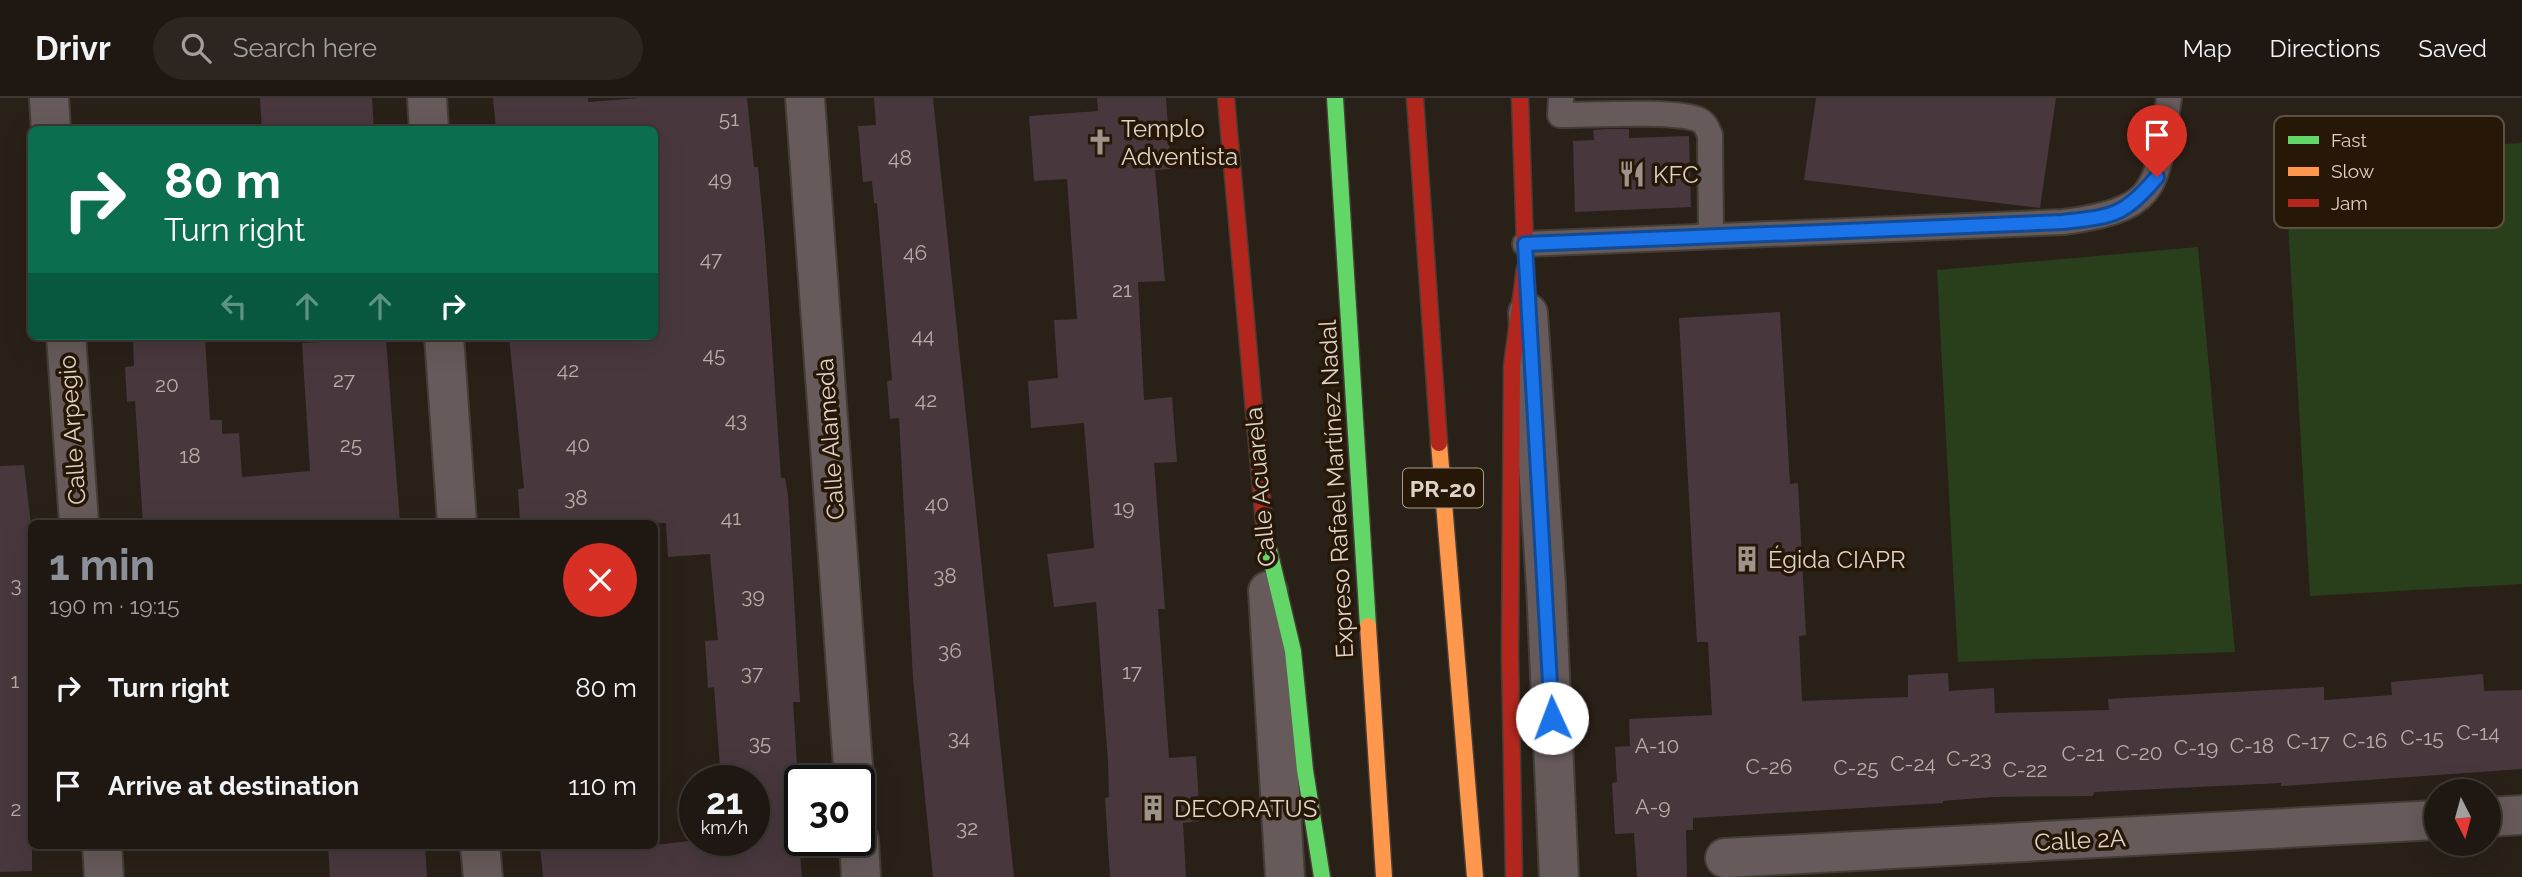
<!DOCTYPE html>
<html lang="en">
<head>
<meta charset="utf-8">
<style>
	body { margin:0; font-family:Raleway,sans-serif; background:#2c2520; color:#f1f3f6; height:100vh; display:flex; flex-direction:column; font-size:26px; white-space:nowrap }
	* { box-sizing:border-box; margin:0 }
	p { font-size:23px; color:#a1a09f }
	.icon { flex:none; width:38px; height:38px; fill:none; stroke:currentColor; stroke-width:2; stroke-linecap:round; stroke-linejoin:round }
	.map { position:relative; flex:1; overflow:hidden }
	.panel { position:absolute; left:28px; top:422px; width:630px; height:329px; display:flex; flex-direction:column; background:#1f1812; border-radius:10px; box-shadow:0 7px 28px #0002,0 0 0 2px #3c3732 }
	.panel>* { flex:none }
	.top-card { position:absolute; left:28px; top:28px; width:630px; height:214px; border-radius:10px; box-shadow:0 7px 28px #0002,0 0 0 2px #3c3732; background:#0b6e4f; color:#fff; overflow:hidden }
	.needle { width:46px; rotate:174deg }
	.controls { position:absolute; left:2424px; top:681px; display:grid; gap:14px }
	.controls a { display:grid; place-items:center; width:77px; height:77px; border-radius:50%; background:#1f1812; box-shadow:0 7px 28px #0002,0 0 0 2px #3c3732; font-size:35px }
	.speed { position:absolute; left:679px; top:667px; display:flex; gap:14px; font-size:35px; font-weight:700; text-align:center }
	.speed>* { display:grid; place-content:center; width:91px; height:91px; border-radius:50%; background:#1f1812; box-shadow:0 7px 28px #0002,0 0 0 2px #3c3732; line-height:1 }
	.speed small { font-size:18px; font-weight:400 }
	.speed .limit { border:4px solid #111; border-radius:10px; background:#fff; color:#111 }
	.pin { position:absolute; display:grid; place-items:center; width:60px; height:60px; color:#fff; margin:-72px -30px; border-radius:50% 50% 50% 0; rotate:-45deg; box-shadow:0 0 7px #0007 }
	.pin .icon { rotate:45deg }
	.me { position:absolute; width:77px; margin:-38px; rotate:358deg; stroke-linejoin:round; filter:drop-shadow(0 0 5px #0008) }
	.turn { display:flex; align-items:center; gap:24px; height:147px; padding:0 21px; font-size:32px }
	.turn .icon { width:91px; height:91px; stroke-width:2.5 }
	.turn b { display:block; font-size:49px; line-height:60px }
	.lanes { display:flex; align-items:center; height:66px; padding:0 21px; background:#0003; justify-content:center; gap:35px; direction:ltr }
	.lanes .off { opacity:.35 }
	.round { display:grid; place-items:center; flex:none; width:74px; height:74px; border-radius:37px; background:#2c2520 }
	.head { display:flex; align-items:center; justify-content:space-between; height:119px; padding:0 21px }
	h1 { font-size:42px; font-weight:700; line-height:52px; color:#8c9099 }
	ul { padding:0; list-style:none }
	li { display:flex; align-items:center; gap:21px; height:98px; padding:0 21px }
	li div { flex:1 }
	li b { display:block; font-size:26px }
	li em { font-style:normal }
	header { display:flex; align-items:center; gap:42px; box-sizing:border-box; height:98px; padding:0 35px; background:#1f1812; border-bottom:2px solid #3c3732 }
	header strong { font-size:33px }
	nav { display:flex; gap:38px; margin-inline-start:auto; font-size:24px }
	.search { width:490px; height:63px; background:#2c2520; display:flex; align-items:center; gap:18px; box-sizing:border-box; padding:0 24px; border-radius:38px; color:#a1a09f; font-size:26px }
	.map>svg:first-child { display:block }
</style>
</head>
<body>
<header>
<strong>Drivr</strong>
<div class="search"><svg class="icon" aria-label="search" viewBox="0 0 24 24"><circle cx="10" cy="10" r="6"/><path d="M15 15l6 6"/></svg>Search here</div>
<nav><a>Map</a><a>Directions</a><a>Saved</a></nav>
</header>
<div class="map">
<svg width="2522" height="779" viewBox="0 0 2522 779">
	<rect width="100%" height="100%" fill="#292018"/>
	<!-- green -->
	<g fill="#293e1b">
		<path d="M2522,45V486L2310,498L2284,58Z"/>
		<path d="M2198,149L2235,554L1958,564L1937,172Z"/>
	</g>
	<!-- building -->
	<g fill="#48383e">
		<path d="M260,0H372L374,32H262Z"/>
		<path d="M493,0H588V4L639,0H747L754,69H758L765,145L781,380H785L788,397L800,604H793L798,682H794L802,779H543L540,747H654L690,743L689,734L695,733V742H754V682H721L714,589L708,590L705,543L718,542L710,456L668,459L666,425H520L518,391L524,390L509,238H654V32H496Z"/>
		<path d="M874,0H933L1014,779H933L913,580L899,320L890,321L887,283L892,282L877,105H874L872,83L863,84L858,28L876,27Z"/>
		<path d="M1097,0H1166L1171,71L1155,72L1165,183L1138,184L1144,302L1172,299L1177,364L1154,365L1165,511H1158L1169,660L1196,658L1200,723L1183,725L1186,779H1110L1105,700L1109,699L1108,664L1096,504L1054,509L1047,456L1094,450L1084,325L1031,330L1028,283L1058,280L1054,222L1077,221L1067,81L1034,83L1029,18L1098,13Z"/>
		<path d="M1816,0H2056L2040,110L1804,82Z"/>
		<path d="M1608,31H1629V40L1689,38L1691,109L1575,114L1573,43L1594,42L1593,32Z"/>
		<path d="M1780,214L1790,386L1798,385L1806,537L1799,538L1802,603L1908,599V577L1948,575L1949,593L1994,590L1995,615L2109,612L2108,601L2324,589V602L2392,597L2391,584L2483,576L2484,593L2522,592V671L2281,688V685L2094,694L2093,698L1992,699L1943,703V705L1693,720V732H1686L1687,779H1637L1634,735L1615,736L1612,685L1617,684L1615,649L1630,648L1629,621L1712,617L1708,544H1697L1679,220Z"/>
		<path d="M133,238H205L210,322H222V336L239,335L242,379L310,373L302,245L386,241L400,425H143L135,303L127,304L125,269L134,268Z"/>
		<path d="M24,367L32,436V773L0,774V368Z"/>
		<path d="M328,747H425L427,779H330Z"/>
	</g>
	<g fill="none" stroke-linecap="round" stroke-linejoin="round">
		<!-- lane casing -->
		<g stroke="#443d36" stroke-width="28">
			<g id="lane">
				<path d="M1561,0L1560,17C1592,17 1671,12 1697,21C1705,24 1707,30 1710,37L1711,136"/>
				<path d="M1525,146L2063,124C2162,111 2156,89 2169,0"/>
			</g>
		</g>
		<!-- street casing -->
		<g stroke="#443d36" stroke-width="42">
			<g id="street">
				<path d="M49,0L51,32"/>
				<path d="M427,0L429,32"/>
				<path d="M805,0L854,682"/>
				<path d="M1528,215L1546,488L1559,779"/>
				<path d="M66,238L79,425"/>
				<path d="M444,238L457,425"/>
				<path d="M1268,493L1285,779"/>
				<path d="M2488,719L2522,717"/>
				<path d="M859,742L861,779"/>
				<path d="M102,747L104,779"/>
				<path d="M480,747L483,779"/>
				<path d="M1725,760L2436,722"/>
			</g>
		</g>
		<!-- fast casing -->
		<g stroke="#443d36" stroke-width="19">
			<g id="fast">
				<path d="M1335,0L1368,528"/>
				<path d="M1265,435L1293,553L1305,672L1322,779"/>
			</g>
		</g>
		<!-- slow casing -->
		<g stroke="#443d36" stroke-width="19">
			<g id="slow">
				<path d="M1439,345L1475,779"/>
				<path d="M1368,528L1384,779"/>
			</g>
		</g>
		<!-- jam casing -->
		<g stroke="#443d36" stroke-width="19">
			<g id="jam">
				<path d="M1226,0L1265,435"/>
				<path d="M1415,0L1439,345"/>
				<path d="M1520,0L1525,146"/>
				<path d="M1514,779L1510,556L1512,268L1525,170"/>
			</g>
		</g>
		<!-- lane -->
		<use href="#lane" stroke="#665a5a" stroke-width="24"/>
		<!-- street -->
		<use href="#street" stroke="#665a5a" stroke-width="38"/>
		<!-- fast -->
		<use href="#fast" stroke="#63d668" stroke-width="16"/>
		<!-- slow -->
		<use href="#slow" stroke="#ff974d" stroke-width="16"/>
		<!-- jam -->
		<use href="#jam" stroke="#b3261e" stroke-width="16"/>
	</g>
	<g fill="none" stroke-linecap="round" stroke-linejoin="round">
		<!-- route casing -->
		<g stroke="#114b97" stroke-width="18">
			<path id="route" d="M1552,620L1525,146L2063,124C2113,118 2123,119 2157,79"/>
		</g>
		<!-- route -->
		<use href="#route" stroke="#1a73e8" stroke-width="12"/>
	</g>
	<!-- icons -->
	<defs>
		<g id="church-bare" transform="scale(2.1)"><path d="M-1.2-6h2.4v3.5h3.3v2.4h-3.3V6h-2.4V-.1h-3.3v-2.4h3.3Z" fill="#9f948b" stroke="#261707" stroke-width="2.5" paint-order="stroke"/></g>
		<g id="restaurant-bare" transform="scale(2.1)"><path d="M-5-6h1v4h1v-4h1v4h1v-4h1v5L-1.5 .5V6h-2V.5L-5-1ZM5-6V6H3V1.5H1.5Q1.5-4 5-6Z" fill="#9f948b" stroke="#261707" stroke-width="2.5" paint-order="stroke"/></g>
		<g id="building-bare" transform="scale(2.1)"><path d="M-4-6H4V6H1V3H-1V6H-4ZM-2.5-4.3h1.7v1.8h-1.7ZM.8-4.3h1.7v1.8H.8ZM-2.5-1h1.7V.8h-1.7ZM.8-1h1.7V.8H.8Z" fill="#9f948b" stroke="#261707" stroke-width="2.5" paint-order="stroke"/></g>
	</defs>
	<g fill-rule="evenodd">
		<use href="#church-bare" x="1100" y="44"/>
		<use href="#restaurant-bare" x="1632" y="76"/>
		<use href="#building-bare" x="1747" y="461"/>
		<use href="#building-bare" x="1153" y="710"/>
	</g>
	<g text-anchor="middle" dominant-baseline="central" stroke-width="7" stroke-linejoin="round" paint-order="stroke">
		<!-- number labels -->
		<g font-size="21" fill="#b8aca6">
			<text x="729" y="20">51</text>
			<text x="900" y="59">48</text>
			<text x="720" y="80">49</text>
			<text x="915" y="154">46</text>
			<text x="711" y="160">47</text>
			<text x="1122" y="191">21</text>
			<text x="923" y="237">44</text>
			<text x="714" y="256">45</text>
			<text x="568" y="271">42</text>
			<text x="344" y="281">27</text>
			<text x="167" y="286">20</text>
			<text x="926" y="301">42</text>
			<text x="736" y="321">43</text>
			<text x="351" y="346">25</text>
			<text x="578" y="346">40</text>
			<text x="190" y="357">18</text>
			<text x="576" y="399">38</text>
			<text x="937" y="405">40</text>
			<text x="1124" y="409">19</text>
			<text x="731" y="419">41</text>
			<text x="945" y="477">38</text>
			<text x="16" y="486">3</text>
			<text x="753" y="497">39</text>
			<text x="950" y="552">36</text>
			<text x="1132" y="573">17</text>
			<text x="752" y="574">37</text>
			<text x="15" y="582">1</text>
			<text x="2478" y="634">C-14</text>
			<text x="959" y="639">34</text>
			<text x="2422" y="639">C-15</text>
			<text x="2365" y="642">C-16</text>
			<text x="2308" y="643">C-17</text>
			<text x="760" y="644">35</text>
			<text x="1657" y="647">A-10</text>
			<text x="2252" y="647">C-18</text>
			<text x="2196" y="649">C-19</text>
			<text x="2139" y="654">C-20</text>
			<text x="2083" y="655">C-21</text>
			<text x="1969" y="660">C-23</text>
			<text x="1913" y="665">C-24</text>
			<text x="1769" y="668">C-26</text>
			<text x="1856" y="669">C-25</text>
			<text x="2025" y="671">C-22</text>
			<text x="1653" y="708">A-9</text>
			<text x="16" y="710">2</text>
			<text x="967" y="729">32</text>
		</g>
		<!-- shield labels -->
		<rect fill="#261707" stroke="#a79b8f" stroke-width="2" x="1403" y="370.5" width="80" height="39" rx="5"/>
		<g font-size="23" font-weight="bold" fill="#ded3c9">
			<text x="1443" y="390">PR-20</text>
		</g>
		<!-- poi labels -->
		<g font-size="24" fill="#ded3c9" stroke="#261707" text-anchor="start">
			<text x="1121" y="30">Templo<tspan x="1121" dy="28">Adventista</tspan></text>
			<text x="1653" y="76">KFC</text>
			<text x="1768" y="461">Égida CIAPR</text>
			<text x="1174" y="710">DECORATUS</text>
		</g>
		<!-- street labels -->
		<g font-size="24" fill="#ded3c9" stroke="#261707">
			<text transform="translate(72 332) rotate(-94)">Calle Arpegio</text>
			<text transform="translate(830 341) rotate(-94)">Calle Alameda</text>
			<text transform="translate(1260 389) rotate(-95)">Calle Acuarela</text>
			<text transform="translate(1336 391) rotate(-93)">Expreso Rafael Martínez Nadal</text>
			<text transform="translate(2080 742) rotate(-3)">Calle 2A</text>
		</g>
	</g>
	<!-- legend -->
	<rect x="2274" y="18" width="230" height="112" rx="10" fill="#261707" stroke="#5d4f41" stroke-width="2"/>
	<rect x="2288" y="38" width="31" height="8" fill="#63d668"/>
	<rect x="2288" y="69" width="31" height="9" fill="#ff974d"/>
	<rect x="2288" y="101" width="31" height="8" fill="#b3261e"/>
	<g font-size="19" fill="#ded3c9">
		<text x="2331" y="49">Fast</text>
		<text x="2331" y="80">Slow</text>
		<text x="2331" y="112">Jam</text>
	</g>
</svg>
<div class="controls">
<a><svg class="needle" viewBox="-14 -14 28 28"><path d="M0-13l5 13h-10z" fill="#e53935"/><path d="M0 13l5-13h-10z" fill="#a1a09f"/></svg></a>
</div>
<div class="speed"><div>21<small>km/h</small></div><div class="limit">30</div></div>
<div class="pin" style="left:2157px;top:79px;background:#d93025"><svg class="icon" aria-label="arrive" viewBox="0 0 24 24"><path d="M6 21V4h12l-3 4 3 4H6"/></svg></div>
<svg class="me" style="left:1552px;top:620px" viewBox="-20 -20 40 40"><circle r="19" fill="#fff"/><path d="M0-13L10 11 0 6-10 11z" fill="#1a73e8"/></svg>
<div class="top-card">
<div class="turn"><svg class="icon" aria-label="right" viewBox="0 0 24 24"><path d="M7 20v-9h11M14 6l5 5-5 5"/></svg><div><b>80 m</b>Turn right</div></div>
<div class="lanes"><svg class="icon off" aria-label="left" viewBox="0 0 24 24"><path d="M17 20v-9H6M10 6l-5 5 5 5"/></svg><svg class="icon off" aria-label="ahead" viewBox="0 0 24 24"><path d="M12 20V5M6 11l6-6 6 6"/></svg><svg class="icon off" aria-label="ahead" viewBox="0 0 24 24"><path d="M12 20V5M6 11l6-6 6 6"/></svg><svg class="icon" aria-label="right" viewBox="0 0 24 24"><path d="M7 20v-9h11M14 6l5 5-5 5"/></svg></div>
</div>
<section class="panel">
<div class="head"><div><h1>1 min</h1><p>190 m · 19:15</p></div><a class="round" style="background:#d93025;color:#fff"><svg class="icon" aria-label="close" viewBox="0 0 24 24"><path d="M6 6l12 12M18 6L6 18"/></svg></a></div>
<ul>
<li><svg class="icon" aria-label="right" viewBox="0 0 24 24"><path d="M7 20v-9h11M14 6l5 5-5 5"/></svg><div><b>Turn right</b></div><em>80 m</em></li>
<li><svg class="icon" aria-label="arrive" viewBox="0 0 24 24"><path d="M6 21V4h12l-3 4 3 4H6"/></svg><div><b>Arrive at destination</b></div><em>110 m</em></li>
</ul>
</section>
</div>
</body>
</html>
